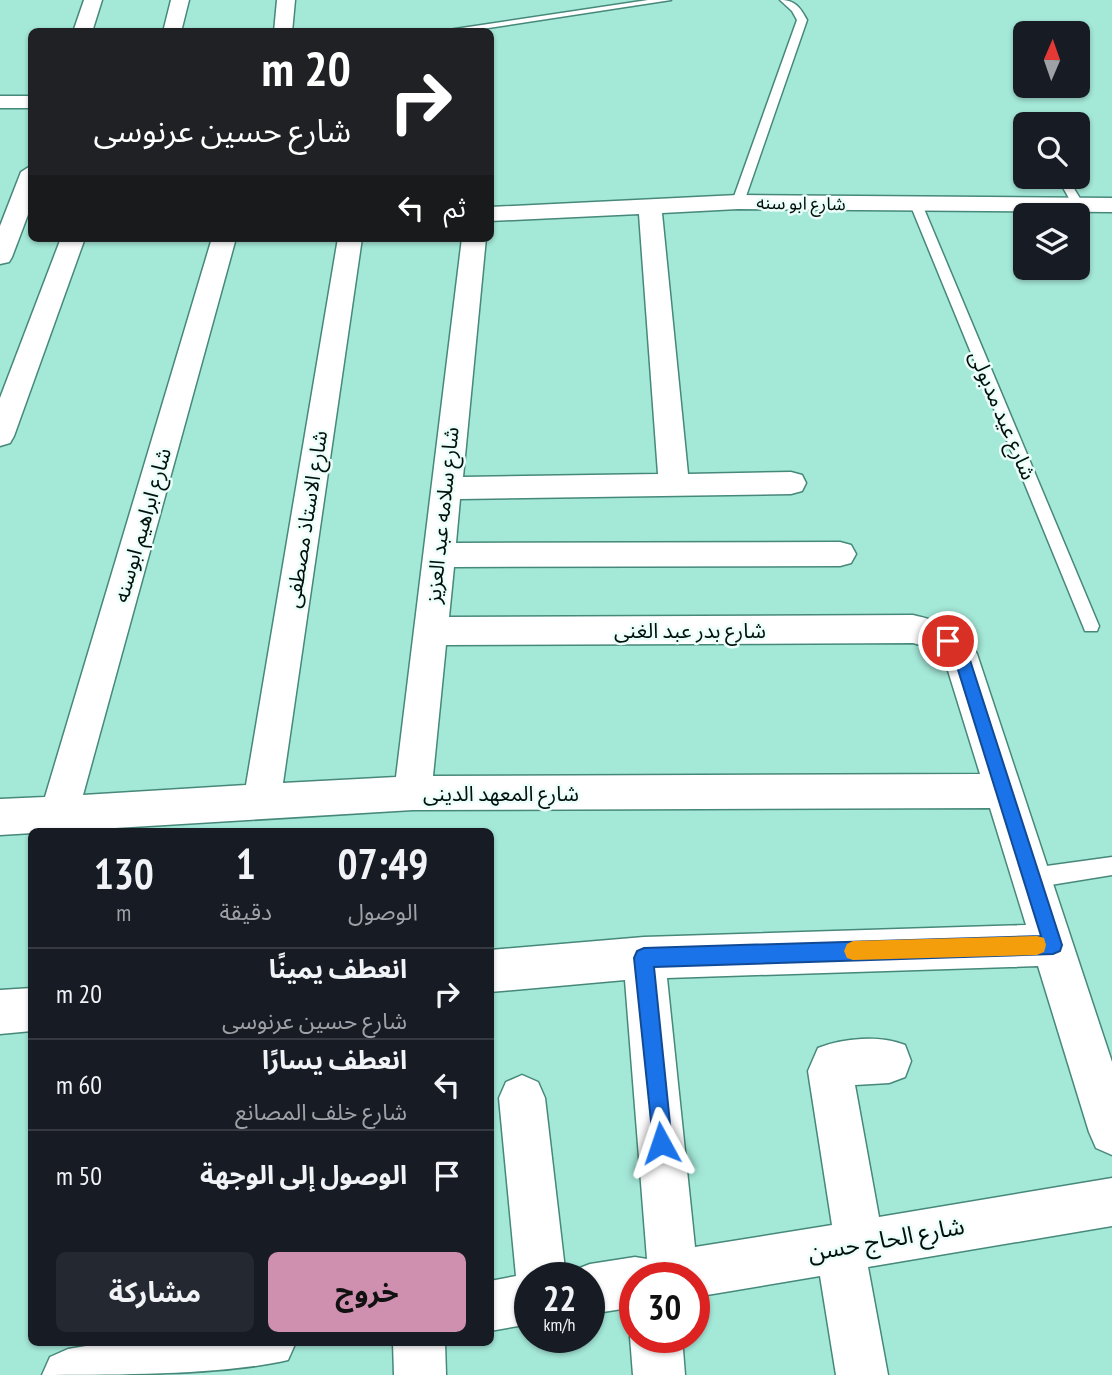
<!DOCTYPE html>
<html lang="ar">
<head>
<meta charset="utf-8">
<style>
	body { margin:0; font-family:"PT Sans Narrow","Noto Sans Arabic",sans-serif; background:#242831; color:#f1f3f6; direction:rtl; height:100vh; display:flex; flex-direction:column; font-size:26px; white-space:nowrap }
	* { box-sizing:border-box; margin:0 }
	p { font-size:23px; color:#9ea1a6 }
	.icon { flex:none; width:38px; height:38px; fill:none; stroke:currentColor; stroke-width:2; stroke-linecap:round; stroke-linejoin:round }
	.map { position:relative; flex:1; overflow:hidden; direction:ltr }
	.panel { position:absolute; left:28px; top:828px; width:466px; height:518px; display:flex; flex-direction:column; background:#171b24; border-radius:10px; box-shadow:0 2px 5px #0004; direction:rtl }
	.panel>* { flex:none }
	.banner { position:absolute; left:28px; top:28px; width:466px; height:214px; border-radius:10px; box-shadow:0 2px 5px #0004; direction:rtl; background:#202124; color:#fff; overflow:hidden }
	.needle { width:46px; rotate:2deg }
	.buttons { position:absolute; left:1013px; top:21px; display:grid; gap:14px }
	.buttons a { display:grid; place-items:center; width:77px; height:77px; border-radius:10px; background:#171b24; box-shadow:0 2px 5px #0004; font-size:35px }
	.speed { position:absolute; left:514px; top:1262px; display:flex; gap:14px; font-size:35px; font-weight:700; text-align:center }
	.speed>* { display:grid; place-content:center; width:91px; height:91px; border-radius:50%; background:#171b24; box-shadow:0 2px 5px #0004; line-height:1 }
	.speed small { font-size:18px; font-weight:400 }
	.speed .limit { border:10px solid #d22; background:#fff; color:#111 }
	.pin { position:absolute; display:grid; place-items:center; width:60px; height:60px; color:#fff; margin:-30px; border:4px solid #fff; border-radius:50%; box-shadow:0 2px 7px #0007 }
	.me { position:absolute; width:77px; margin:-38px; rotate:355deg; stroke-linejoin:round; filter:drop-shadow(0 0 5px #0008) }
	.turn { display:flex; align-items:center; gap:24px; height:147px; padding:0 28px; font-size:32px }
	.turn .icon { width:91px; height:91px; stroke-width:2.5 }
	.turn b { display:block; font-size:49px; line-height:60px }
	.then { display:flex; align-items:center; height:66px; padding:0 28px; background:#0003; gap:14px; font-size:26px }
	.eta { display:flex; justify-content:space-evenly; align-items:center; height:119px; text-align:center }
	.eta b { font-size:42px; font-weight:700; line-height:49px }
	.primary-button { display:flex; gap:14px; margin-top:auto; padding:14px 28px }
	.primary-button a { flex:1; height:80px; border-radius:10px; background:#cf90b0; color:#111; font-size:28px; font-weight:700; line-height:80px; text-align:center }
	.primary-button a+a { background:#242831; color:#f1f3f6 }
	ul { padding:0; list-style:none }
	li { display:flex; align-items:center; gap:21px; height:91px; padding:0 28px; border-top:2px solid #363941 }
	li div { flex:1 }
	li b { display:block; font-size:26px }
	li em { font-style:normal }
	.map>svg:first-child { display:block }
</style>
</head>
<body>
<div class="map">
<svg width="1112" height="1375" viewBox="0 0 1112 1375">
	<rect width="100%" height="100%" fill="#a4e8d8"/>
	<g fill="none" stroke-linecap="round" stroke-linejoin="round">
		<!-- lane casing -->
		<g stroke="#46887a" stroke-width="3">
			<g id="lane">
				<path d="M648,0H671L462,32H435Z"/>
				<path d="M780,0C795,0 800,7 807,20L744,202L738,205L732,202L797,20L792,11Z"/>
				<path d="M1057,177H1067L1084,205L1082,207H1074Z"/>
				<path d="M912,202L922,204L1099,626L1097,631H1085L1083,626L910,204Z"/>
				<path d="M1112,857V875L1032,888L1025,885L1022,878L1025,871L1032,868Z"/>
			</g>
		</g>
		<!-- street casing -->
		<g stroke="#46887a" stroke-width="3">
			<g id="street">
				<path d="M84,0H102L92,32H73Z"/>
				<path d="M171,0H189L181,32H163Z"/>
				<path d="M277,0H295L292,32H274Z"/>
				<rect x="0" y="96" width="32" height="12"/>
				<path d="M32,165V204L12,257L9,262L0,264V226L21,172Z"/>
				<path d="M738,195L1112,198V212L738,209L662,213L688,474L791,472L802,475L806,483L802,491L791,494L460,499L456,543L840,542L851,545L856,554L851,563L840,566L454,567L449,617L913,615C939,621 965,629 977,654L1112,1062V1155L1096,1148L1089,1132L1038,966L667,978L695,1247L832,1225L808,1071L818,1048C844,1038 879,1035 905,1045L911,1061L905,1077L889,1083L855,1085L879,1217L1112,1178V1226L868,1267L888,1375H836L820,1276L695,1297V1278H635V1307L590,1314V1278H570L572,1271L590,1264L635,1257L647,1259L625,980L490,992V950L644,937L1026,925L990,808L413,810L0,835V799L45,797L212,238H236L83,795L246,785L338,238H362L283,783L396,777L462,238H486L463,477L658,474L639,214L490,221V207ZM913,643L927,647L945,661L980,774L433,776L446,645Z"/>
				<path d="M61,238H85L14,436L10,443L0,446V398Z"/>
				<path d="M32,988V1031L0,1034V990Z"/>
				<path d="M522,1075L538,1082L545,1098L566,1278H530V1324L490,1331V1281L516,1276L499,1098L506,1082Z"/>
				<path d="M635,1325V1337H682L685,1375H633L630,1337Z"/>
				<path d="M110,1342H296L288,1360C225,1375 112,1375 42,1375L50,1357L68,1349Z"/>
				<path d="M393,1342H445L446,1375H394Z"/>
			</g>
		</g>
		<!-- lane -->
		<use href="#lane" fill="#fff" fill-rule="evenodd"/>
		<!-- street -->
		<use href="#street" fill="#fff" fill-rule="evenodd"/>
	</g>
	<!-- route -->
	<path fill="#1a73e8" stroke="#114b97" stroke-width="2" d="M948,634L954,636L968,654L1062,945L1060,951L1053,954L654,967L672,1143L668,1150L661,1153L654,1150L634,958L637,951L644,948L1041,936L954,657L941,641Z"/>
	<!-- slow -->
	<path fill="#f59e0b" d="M1037,936L1044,938L1046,945L1044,952L1037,955L853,960L847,958L844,951L847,944L853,941Z"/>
	<g text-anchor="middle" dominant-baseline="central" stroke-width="5" stroke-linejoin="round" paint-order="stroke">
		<!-- far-street labels -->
		<g font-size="18" fill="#00100b" stroke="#ebfef9">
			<text transform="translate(801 203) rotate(1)">شارع ابو سنه</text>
		</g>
		<!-- street labels -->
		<g font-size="21" fill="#00100b" stroke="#ebfef9">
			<text transform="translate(1003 415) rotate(67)">شارع عيد مدبولى</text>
			<text transform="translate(442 515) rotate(-84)">شارع سلامه عبد العزيز</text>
			<text transform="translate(306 519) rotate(-81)">شارع الاستاذ مصطفى</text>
			<text transform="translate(142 525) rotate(-74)">شارع ابراهيم ابوسنه</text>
			<text x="690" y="630">شارع بدر عبد الغنى</text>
			<text x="501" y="793">شارع المعهد الدينى</text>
		</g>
		<!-- near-street labels -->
		<g font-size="24" fill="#00100b" stroke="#ebfef9">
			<text transform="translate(886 1239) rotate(-10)">شارع الحاج حسن</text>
		</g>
	</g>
</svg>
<div class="buttons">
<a><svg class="needle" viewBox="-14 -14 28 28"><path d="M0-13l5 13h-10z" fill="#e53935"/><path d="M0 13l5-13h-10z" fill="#9ea1a6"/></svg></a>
<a><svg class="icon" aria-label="search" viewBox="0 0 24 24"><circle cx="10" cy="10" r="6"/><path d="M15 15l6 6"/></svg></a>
<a><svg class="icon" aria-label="layers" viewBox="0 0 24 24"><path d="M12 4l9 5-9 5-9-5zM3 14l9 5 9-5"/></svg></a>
</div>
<div class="speed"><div>22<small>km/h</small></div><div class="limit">30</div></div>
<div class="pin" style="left:948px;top:641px;background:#d93025"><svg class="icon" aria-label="arrive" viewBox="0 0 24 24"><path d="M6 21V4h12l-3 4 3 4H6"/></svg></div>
<svg class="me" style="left:661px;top:1143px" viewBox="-20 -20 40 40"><path d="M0-17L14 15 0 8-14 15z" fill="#1a73e8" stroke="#fff" stroke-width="4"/></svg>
<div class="banner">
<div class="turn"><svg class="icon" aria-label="right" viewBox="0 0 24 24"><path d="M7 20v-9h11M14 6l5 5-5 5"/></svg><div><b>20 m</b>شارع حسين عرنوسى</div></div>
<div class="then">ثم<svg class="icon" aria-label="left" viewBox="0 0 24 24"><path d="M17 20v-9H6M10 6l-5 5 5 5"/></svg></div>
</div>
<section class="panel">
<div class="eta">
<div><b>07:49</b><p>الوصول</p></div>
<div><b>1</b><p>دقيقة</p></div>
<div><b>130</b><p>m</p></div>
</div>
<ul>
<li><svg class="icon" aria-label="right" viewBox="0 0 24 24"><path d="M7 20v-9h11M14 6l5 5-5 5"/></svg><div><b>انعطف يمينًا</b><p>شارع حسين عرنوسى</p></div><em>20 m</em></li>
<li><svg class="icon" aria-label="left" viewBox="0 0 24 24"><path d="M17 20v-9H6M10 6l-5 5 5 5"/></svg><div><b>انعطف يسارًا</b><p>شارع خلف المصانع</p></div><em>60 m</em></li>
<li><svg class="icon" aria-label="arrive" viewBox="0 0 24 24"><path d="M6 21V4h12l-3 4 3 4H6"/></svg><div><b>الوصول إلى الوجهة</b></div><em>50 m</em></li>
</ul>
<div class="primary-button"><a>خروج</a><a>مشاركة</a></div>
</section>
</div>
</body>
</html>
